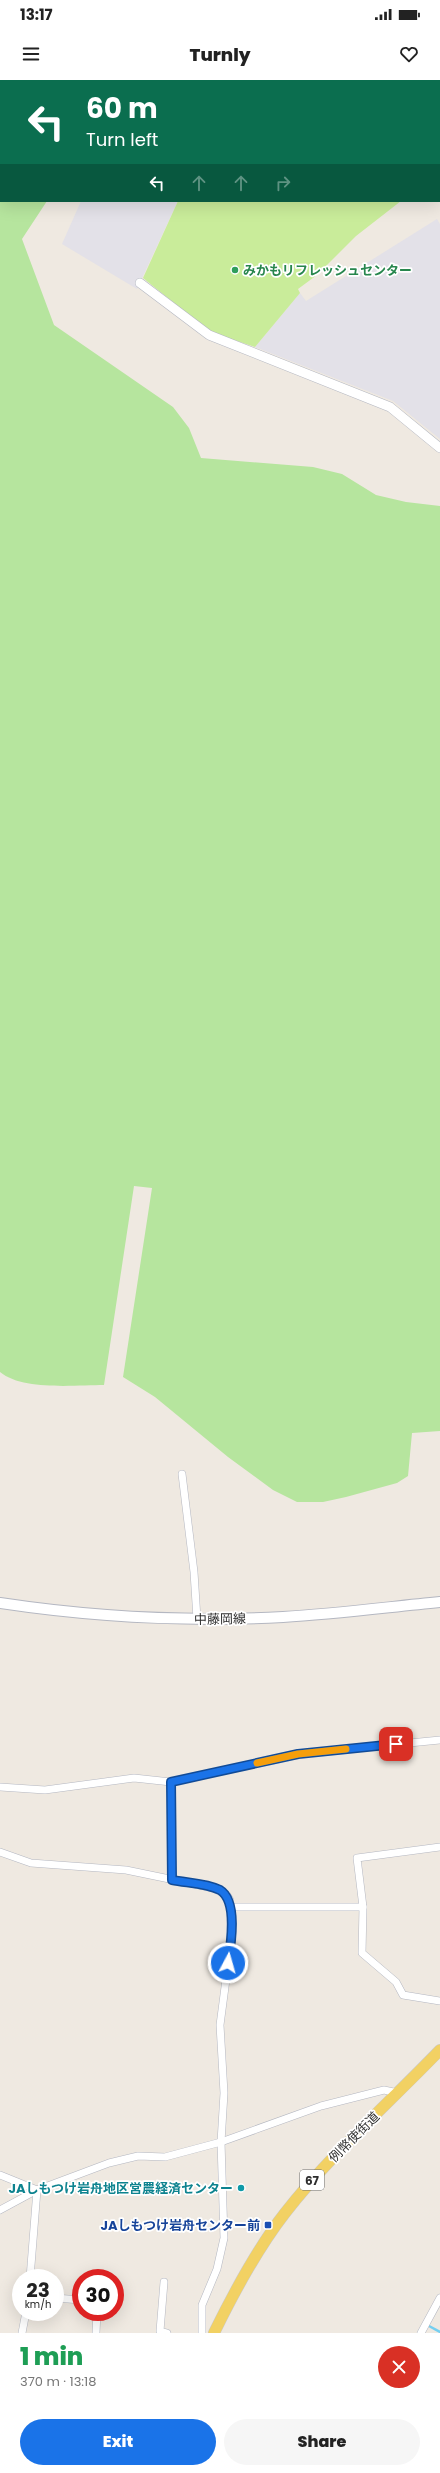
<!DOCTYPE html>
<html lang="en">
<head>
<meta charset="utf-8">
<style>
	body { margin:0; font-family:Poppins,"Noto Sans JP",sans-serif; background:#f6f6f6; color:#222; height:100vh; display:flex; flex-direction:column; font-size:15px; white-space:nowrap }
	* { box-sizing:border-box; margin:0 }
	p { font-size:13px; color:#767676 }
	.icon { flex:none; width:22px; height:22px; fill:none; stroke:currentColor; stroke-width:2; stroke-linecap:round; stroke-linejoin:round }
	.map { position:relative; height:2253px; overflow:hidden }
	.panel { display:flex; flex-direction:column; background:#fff; flex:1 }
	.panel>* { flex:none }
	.hud { position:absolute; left:0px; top:0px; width:440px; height:122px; box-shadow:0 4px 16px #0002; background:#0b6e4f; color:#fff; overflow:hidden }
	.speed { position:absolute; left:12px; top:2189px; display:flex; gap:8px; font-size:20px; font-weight:700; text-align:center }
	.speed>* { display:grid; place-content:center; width:52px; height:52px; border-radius:50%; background:#fff; box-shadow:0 4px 16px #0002; line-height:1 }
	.speed small { font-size:10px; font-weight:400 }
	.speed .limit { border:6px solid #d22; background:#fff; color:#111 }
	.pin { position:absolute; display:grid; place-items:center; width:34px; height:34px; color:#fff; margin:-17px; border-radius:8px; box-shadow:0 2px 6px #0006 }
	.me { position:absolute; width:44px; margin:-22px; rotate:6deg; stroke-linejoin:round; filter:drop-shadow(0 0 3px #0008) }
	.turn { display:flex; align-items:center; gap:14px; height:84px; padding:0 20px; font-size:18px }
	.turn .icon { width:52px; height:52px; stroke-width:2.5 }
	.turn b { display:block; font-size:28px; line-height:34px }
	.lanes { display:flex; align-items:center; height:38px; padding:0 20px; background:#0003; justify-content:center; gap:20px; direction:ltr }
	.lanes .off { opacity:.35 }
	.round { display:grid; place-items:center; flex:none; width:42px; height:42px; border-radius:21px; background:#f6f6f6 }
	.head { display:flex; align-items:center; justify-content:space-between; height:68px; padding:0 20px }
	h1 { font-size:24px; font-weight:800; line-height:30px; color:#1e9e55 }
	.primary-button { display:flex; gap:8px; margin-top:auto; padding:8px 20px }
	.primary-button a { flex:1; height:46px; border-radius:24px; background:#1a73e8; color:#fff; font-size:16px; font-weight:800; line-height:46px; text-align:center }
	.primary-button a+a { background:#f6f6f6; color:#222 }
	.status { display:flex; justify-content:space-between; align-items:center; height:28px; padding:0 20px; background:#fff; direction:ltr }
	.status svg { height:11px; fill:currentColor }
	header { display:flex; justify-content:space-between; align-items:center; height:52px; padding:0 20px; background:#fff; font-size:18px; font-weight:800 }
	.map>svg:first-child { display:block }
</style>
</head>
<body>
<div class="status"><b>13:17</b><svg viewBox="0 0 49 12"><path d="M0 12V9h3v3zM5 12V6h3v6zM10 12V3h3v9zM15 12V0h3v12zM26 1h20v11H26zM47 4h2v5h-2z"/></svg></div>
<header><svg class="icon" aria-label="menu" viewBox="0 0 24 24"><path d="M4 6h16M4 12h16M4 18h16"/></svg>Turnly<svg class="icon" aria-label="heart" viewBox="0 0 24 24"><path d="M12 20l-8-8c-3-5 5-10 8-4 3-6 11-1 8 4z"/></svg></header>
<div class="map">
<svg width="440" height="2253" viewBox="0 0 440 2253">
	<rect width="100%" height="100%" fill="#efe9e1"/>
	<!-- industrial -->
	<g fill="#e3e1e8">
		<path d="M390,0H440V88L439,1Z"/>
		<path d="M81,121H178L137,209L62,164Z"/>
		<path d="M437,139L440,144V359L393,321L255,267L300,213L306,221Z"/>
	</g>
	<!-- green -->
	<path fill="#b6e59e" d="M0,0H33L1,1V121H47L22,159L54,245L173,327L189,348L201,378L313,387L342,394L376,415L406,422L440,426V1351L412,1353L408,1396L397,1403L346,1417L323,1422H297L273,1410L228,1377L155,1317L123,1297L152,1108L134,1106L104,1305C75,1305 23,1311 0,1292Z"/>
	<!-- pitch -->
	<path fill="#c9ec9a" d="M178,121H401L356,156L317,195L298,209L300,213L255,267L210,252L143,198Z"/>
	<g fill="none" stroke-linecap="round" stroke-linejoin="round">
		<!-- stream -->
		<path stroke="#75cff0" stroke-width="2.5" d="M429,2246L440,2252"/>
		<!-- minor casing -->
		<g stroke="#b4b7c1" stroke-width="8">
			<g id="minor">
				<path d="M182,1394L194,1492L197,1539"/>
				<path d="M171,1702L172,1800"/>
				<path d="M0,1707L45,1710L134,1698L171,1702L298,1674L440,1660"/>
				<path d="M440,1767L357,1778L363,1827L362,1873L396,1902L403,1915L440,1921"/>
				<path d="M0,1772L31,1783L126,1790L213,1808L227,1815L230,1820V1869L220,1945L224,2013L221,2062L224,2158L217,2189L202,2225V2253"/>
				<path d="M231,1827H363"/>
				<path d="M0,2095L37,2110"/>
				<path d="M0,2130L37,2110L109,2083L138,2076L165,2077L221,2062L321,2026L384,2010L398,2013"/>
				<path d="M30,2198L37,2110"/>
				<path d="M164,2202L160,2251L167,2253"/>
				<path d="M55,2218L81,2220"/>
				<path d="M22,2253L26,2232"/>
				<path d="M96,2253L97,2232"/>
				<path d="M421,2253L440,2218"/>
			</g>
		</g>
		<!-- tertiary casing -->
		<g stroke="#b4b7c1" stroke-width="10">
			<g id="tertiary">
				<path d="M369,0V1"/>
				<path d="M439,109L440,111"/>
				<path d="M140,203L209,255L390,327L440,368"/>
			</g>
		</g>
		<!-- secondary casing -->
		<g stroke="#b4b7c1" stroke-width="12">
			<g id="secondary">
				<path d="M183,0L186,1"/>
				<path d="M296,1L300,0"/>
				<path d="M0,1523C93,1537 189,1542 283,1537C336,1534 388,1527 440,1522"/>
			</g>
		</g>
		<!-- primary casing -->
		<g stroke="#c9c9c9" stroke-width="12">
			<path id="primary" d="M214,2253C234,2212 257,2169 285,2133C331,2074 388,2024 440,1970"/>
		</g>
		<!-- minor -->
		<use href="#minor" stroke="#fff" stroke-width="7"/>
		<!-- tertiary -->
		<use href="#tertiary" stroke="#fff" stroke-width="9"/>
		<!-- secondary -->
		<use href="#secondary" stroke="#fff" stroke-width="10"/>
		<!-- primary -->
		<use href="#primary" stroke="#f2d163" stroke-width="11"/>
	</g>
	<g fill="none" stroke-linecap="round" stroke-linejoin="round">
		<!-- route casing -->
		<g stroke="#114b97" stroke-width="10">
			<path id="route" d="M228,1883C231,1864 238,1821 220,1810C206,1803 187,1803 172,1800L171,1702L298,1674L396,1664"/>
		</g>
		<!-- route -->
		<use href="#route" stroke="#1a73e8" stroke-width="7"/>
		<!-- slow -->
		<path stroke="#f59e0b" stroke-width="7" d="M257,1683L298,1674L346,1669"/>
	</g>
	<!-- markers -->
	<circle fill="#2e9e5b" stroke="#fff" stroke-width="1.5" cx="235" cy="190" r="4"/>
	<circle fill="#0f9aa8" stroke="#fff" stroke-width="1.5" cx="241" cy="2108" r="4"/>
	<rect fill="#1a4fb4" stroke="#fff" stroke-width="1.5" x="264" y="2141" width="8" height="8" rx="2"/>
	<g text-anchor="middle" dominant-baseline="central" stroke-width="3.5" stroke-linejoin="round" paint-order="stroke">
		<!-- shield labels -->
		<rect fill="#fff" stroke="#6d6d6d" stroke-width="1" x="300" y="2090" width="24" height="20" rx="3"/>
		<g font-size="12" font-weight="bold" fill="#2e2e2e">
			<text x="312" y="2100">67</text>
		</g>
		<!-- leisure labels -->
		<g font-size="13" font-weight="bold" fill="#27864d" stroke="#fff" text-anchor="start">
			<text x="243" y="190">みかもリフレッシュセンター</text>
		</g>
		<!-- street labels -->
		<g font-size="13" fill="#2e2e2e" stroke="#fff">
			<text transform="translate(220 1539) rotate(-1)">中藤岡線</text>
			<text transform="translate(354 2057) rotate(-45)">例幣使街道</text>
		</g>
		<!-- culture labels -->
		<g font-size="13" font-weight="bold" fill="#0d838f" stroke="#fff" text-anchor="end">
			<text x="233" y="2108">JAしもつけ岩舟地区営農経済センター</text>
		</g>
		<!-- transit labels -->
		<g font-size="13" font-weight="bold" fill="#164399" stroke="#fff" text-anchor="end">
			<text x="260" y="2145">JAしもつけ岩舟センター前</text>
		</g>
	</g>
</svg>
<div class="speed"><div>23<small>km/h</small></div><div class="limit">30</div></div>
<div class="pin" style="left:396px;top:1664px;background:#d93025"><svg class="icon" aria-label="arrive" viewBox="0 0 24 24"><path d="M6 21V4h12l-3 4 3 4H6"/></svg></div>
<svg class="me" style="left:228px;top:1883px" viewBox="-20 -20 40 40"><circle r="17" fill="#1a73e8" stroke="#fff" stroke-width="3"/><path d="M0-11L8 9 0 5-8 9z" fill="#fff"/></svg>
<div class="hud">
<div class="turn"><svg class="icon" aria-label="left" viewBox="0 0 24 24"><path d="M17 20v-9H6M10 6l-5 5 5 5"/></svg><div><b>60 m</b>Turn left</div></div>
<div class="lanes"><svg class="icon" aria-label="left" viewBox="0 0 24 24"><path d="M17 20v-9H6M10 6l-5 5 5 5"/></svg><svg class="icon off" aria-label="ahead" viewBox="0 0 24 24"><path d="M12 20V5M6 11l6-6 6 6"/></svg><svg class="icon off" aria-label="ahead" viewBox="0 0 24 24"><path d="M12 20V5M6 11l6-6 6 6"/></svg><svg class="icon off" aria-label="right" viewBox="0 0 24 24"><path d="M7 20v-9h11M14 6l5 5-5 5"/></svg></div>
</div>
</div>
<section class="panel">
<div class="head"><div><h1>1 min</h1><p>370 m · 13:18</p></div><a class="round" style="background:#d93025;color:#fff"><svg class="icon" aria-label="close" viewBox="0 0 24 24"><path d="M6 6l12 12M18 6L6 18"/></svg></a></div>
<div class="primary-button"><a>Exit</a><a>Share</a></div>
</section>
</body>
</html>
